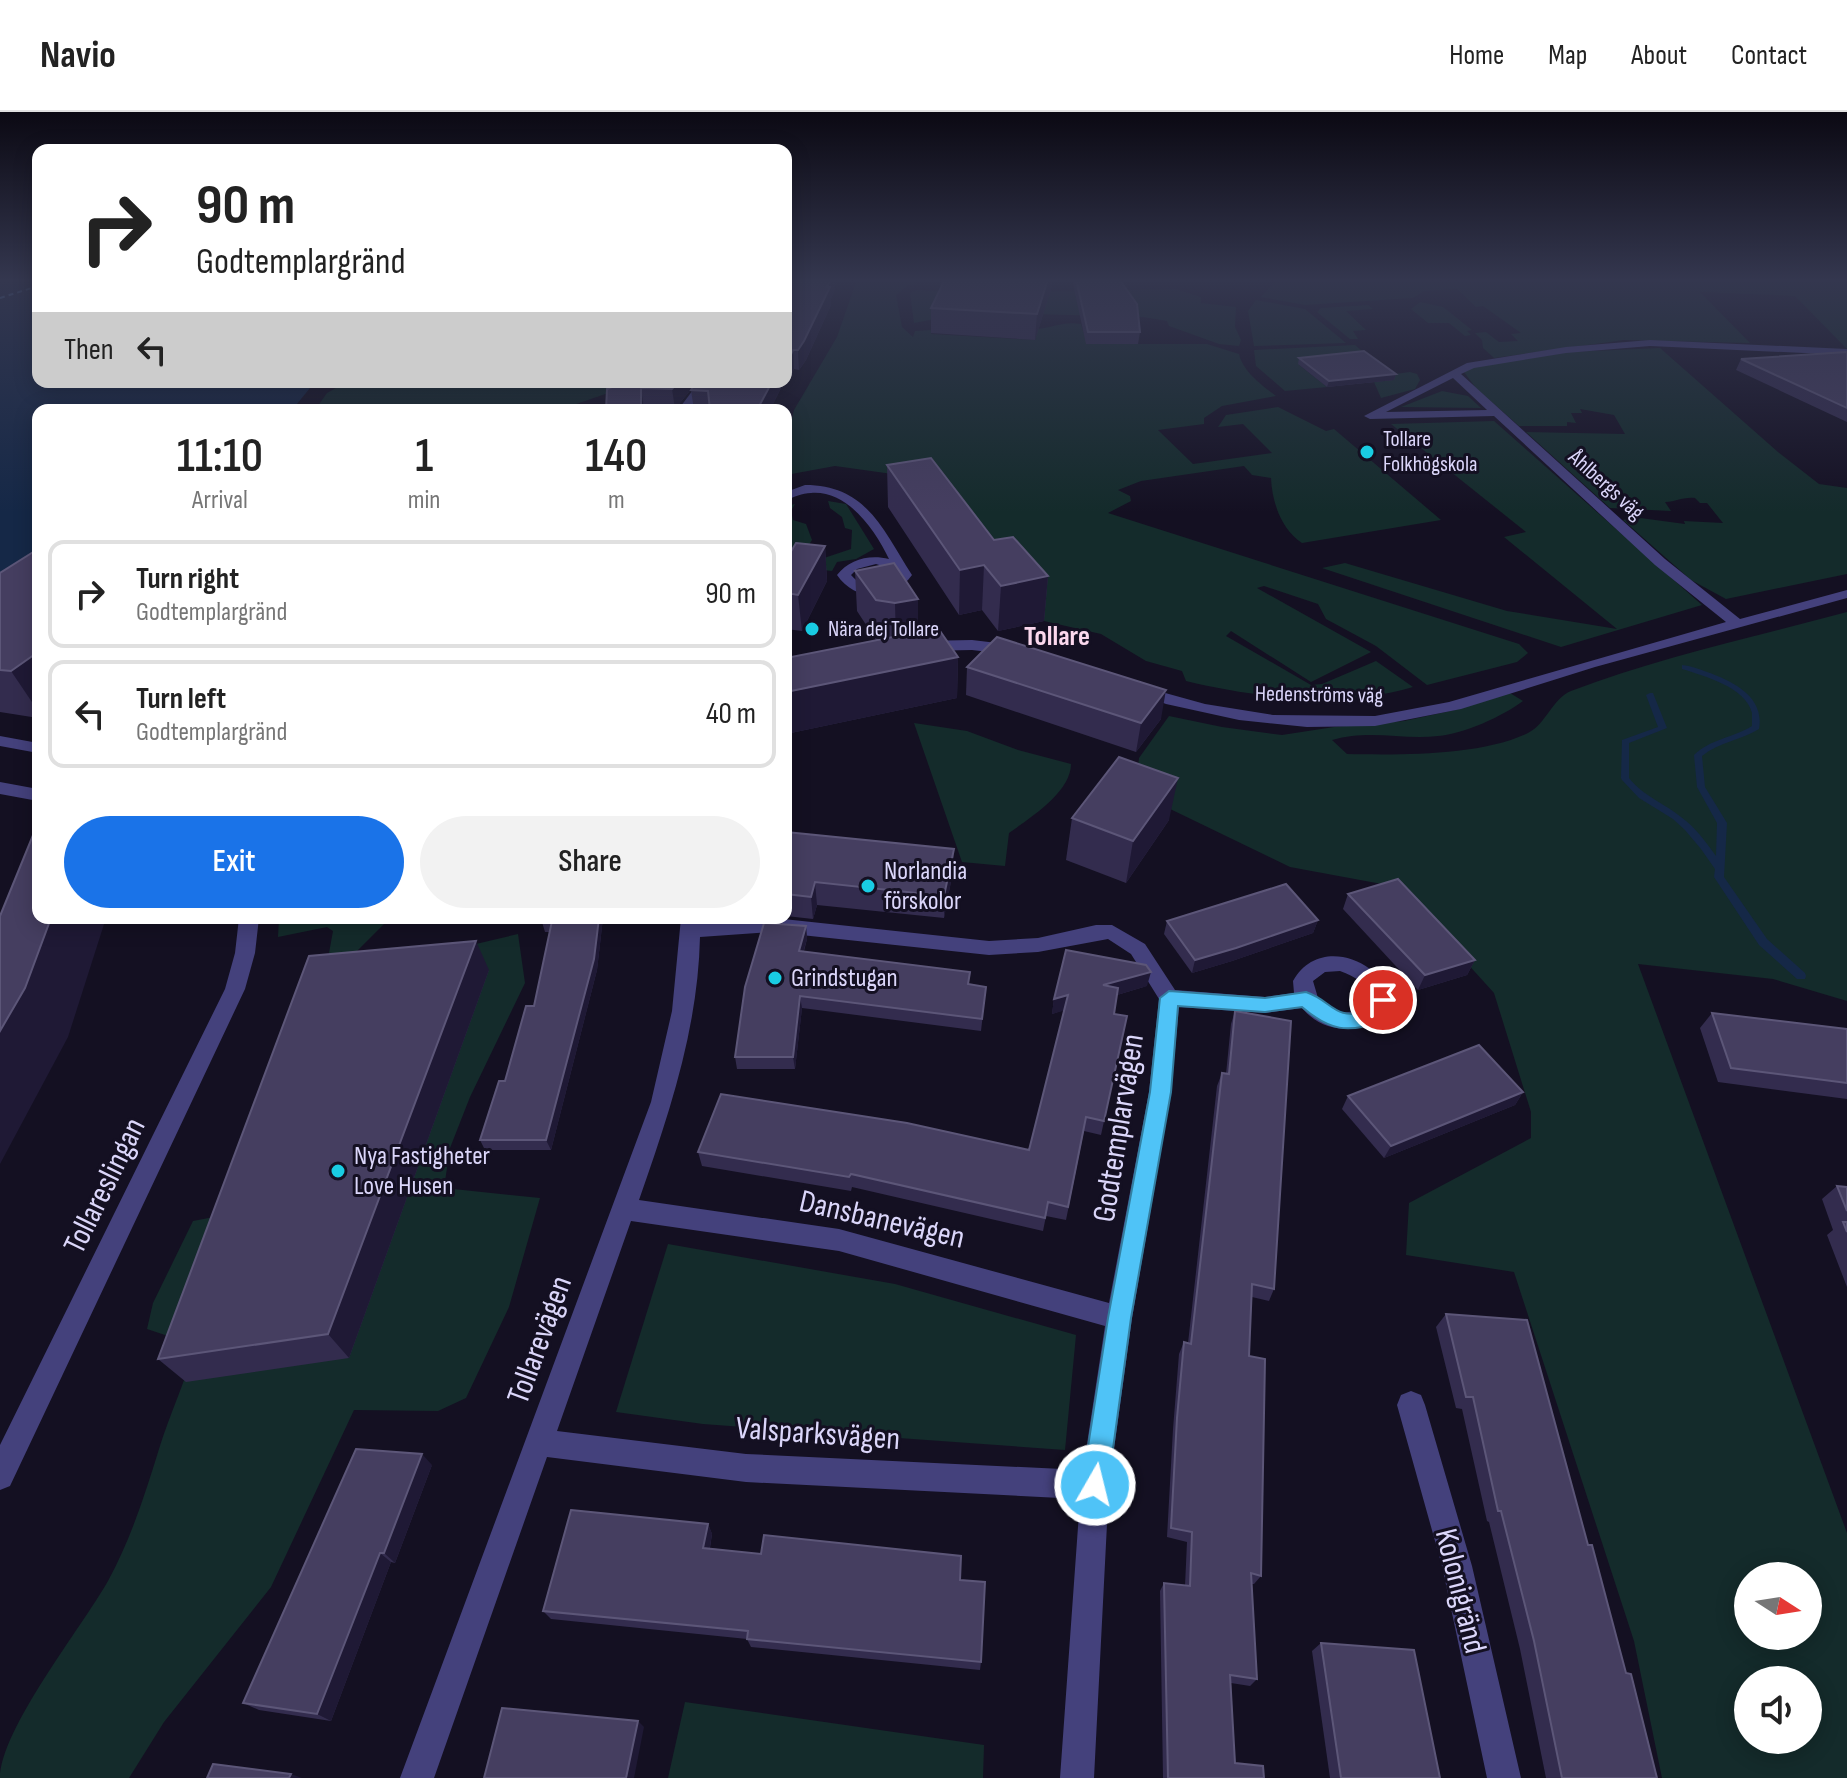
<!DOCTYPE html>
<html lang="en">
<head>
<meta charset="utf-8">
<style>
	body { margin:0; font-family:"Sofia Sans Condensed",sans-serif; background:#f2f2f2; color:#222; height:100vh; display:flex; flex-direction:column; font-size:30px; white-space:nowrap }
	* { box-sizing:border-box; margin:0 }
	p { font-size:26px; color:#767676 }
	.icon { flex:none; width:44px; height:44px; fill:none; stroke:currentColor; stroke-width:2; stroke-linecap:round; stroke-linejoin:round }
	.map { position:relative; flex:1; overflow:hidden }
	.sheet { position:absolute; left:32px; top:292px; width:760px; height:520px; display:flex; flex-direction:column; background:#fff; border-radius:16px; box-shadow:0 4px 20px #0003 }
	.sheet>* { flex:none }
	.hud { position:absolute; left:32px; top:32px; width:760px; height:244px; border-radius:16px; box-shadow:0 4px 20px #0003; background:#fff; color:#222; overflow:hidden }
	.needle { width:52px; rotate:102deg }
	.tools { position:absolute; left:1734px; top:1450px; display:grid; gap:16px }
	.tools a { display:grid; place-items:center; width:88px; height:88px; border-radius:50%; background:#fff; box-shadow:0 4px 20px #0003; font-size:40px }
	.pin { position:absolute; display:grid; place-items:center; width:68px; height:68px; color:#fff; margin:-34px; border:4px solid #fff; border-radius:50%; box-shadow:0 2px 8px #0007 }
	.me { position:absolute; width:88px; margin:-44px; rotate:8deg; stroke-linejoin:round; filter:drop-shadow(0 0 6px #0008) }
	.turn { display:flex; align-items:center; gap:28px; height:168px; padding:0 32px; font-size:36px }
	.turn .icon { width:104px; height:104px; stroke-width:2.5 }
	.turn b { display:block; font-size:56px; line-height:68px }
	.then { display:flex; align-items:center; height:76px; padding:0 32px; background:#0003; gap:16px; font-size:30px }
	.eta { display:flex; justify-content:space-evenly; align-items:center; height:136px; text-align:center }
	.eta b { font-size:48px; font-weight:600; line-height:56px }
	.cta { display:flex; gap:16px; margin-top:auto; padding:16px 32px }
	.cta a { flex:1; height:92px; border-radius:48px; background:#1a73e8; color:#fff; font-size:32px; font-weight:600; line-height:92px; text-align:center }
	.cta a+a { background:#f2f2f2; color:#222 }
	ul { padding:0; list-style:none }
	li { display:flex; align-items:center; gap:24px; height:108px; margin:0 16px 12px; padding:0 16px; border:4px solid #e0e0e0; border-radius:16px }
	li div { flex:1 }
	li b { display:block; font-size:30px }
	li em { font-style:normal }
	header { display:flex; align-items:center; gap:48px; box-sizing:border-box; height:112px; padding:0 40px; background:#fff; border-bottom:2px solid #e0e0e0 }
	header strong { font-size:38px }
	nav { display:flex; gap:44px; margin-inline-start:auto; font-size:28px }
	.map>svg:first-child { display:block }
</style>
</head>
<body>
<header>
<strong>Navio</strong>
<nav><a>Home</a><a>Map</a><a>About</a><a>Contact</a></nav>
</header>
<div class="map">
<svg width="1847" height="1666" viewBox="0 0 1847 1666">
	<rect width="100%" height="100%" fill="#141022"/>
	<!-- green -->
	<g fill="#142b2b" fill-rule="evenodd">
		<path d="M851,167H918L914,174L908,173L896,183L902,215L913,225L915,219L932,218L931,222L1035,228L1038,217C1054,215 1064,209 1081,212L1087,232H1207L1239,242C1243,260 1263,274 1276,284L1222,294L1204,306V312L1158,318L1193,352L1272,341L1243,312L1218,315L1226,303L1278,295L1326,319L1334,317L1441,408L1302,431C1281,417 1272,390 1271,366L1252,363L1244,354L1141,369L1118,378L1130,384L1131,389L1108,401L1519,532L1528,541L1517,550L1427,573L1376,534L1326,507L1318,492L1264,474L1257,476L1371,540L1311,570L1231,519L1226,524L1311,573L1322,572L1376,549L1413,575C1342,596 1257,586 1186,569L1182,559L1146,549L1101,522L1044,509L914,365L835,354L786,363V334L794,298L837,225L856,170Z"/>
		<path d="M1277,167H1425L1428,169H1462L1460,167H1847V237L1795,184L1700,180L1750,231L1624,228L1494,246L1483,236L1482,228L1475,221L1486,220L1499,230L1518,229L1511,222L1521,221L1483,194L1476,195L1457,177L1424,179L1413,186L1305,193L1261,185Z"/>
		<path d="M1176,177L1201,185V191L1236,195L1235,215L1241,228L1239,234L1219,232L1169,214L1167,209L1143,205L1031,202L1030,180Z"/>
		<path d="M916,178L957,180L945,205L914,211L910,181Z"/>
		<path d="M1256,188L1305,197L1346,231L1254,234L1248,199Z"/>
		<path d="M1420,190L1443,195L1472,218L1467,219L1471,223L1465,224L1449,211H1428L1411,197Z"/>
		<path d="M1368,193L1373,197L1346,199L1366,218L1353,219L1358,227H1350L1317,200L1321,196Z"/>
		<path d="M1355,233L1369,245L1299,253L1327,275L1285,279L1256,254L1254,238Z"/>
		<path d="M1660,236L1778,340L1819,372L1847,376V462L1726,487L1691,468L1623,408L1633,405L1685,412L1684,409L1723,411L1707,391H1700L1695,386C1681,385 1677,390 1665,390L1671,399L1610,396L1526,320L1625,322L1614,303L1580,297L1582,301H1571L1576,311L1567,310V314H1519L1476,276L1464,260L1471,255L1570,240Z"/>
		<path d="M1410,260L1417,262L1420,268L1415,277L1381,286L1374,270L1393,268L1387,263Z"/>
		<path d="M347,270H640L559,298H315L327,281Z"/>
		<path d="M1442,279L1468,284L1481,296L1401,295Z"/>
		<path d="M1494,309L1702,493L1561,535L1322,456L1345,451L1507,499L1617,517L1504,425L1526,420L1391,312Z"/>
		<path d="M828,389L846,392L874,437L856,447L837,450L832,459L786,454V394L795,392L791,399L793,408L806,412L812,428L807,436L821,447L851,437L852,418L845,416L842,405L830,396Z"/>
		<path d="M1847,500V889L1773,867L1638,852L1847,1421V1666H1662L1634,1529L1514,1160L1406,1143L1409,1091L1531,1026V1000L1494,881L1398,775L1290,755L1135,680L1139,646L1169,604L1222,615L1282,623L1334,615L1404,609L1455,598L1510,581L1523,589C1503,604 1464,622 1438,624C1402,628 1370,617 1332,628L1347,642C1400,643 1480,644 1528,621C1546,612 1553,586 1571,579C1660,545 1755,525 1847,500ZM1748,1464H1808V1524H1748ZM1748,1568H1808V1628H1748Z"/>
		<path d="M914,611L967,619L1018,638L1071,652C1071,680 1030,706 1009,721L1005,754L962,750Z"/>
		<path d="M279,806H390L355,841L333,845L329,841L333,819L327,815L278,825Z"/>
		<path d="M518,822L525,871L470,985L450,1036L444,1076L540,1086L509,1195L466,1286L438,1299L354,1298L271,1475L164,1610L129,1666H0C0,1618 82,1515 108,1469C131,1427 145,1382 159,1337C170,1301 186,1269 195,1233L147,1217L153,1191L193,1109L251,1098L344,863Z"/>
		<path d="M668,1132L895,1172L1076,1223L1065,1338L703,1312L616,1300Z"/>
		<path d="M685,1590L984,1633L983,1666H668Z"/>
	</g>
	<!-- water -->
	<path fill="#152847" d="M0,167H38V270H320L310,276L292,298H38V475L0,488Z"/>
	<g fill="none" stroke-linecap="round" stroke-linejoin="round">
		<!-- stream -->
		<path fill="#152847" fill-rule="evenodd" d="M1682,553C1691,554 1699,557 1707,560C1733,569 1765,585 1759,617C1741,628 1719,630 1702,644L1705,675L1727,711L1724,765L1767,827L1805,861L1806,864L1805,867H1797L1759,833L1714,765L1715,757L1701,737L1685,718L1673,707L1639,686L1622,668L1621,666L1622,628L1658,615L1646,583L1650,581H1653L1667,616L1629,631V666C1643,684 1664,691 1681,705C1695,715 1706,730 1716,744L1717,711L1697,675L1694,643C1710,627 1733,626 1752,614C1752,612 1752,603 1752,601C1746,575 1704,564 1682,557Z"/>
		<!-- ferry -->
		<path stroke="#6fb2ef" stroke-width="2" stroke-dasharray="5 4" stroke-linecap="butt" d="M0,186L38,174"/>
		<!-- street -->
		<g fill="#44417c" fill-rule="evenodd">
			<path d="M1650,228L1847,237V243L1650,234L1566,241L1474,256L1461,262L1665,447L1740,507L1847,478V486L1595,555L1461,597L1375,614L1307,615L1239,608L1166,592L1132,579L1140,574L1205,592L1273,603L1375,604L1449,590L1726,510L1655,453L1494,304L1370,307L1364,304L1467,251L1566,235ZM1453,266L1487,298L1386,300Z"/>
			<path d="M699,270H709L690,298H678Z"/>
			<path d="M805,373C867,373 883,418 912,463C893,490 855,490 837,463C849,447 870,442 889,447C875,418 848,378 811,381C802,381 794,385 786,388V380ZM876,452L895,458L898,463C884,478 865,479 851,463L857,457Z"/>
			<path d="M972,528L1014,533L1022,538L1014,543L972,538L923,539L915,534L923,529Z"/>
			<path d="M0,624L38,631V641L0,634Z"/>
			<path d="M0,670L38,677V689L0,682Z"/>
			<path d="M239,806H259L255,841L245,877L10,1374L0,1378V1333L225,877L235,841Z"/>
			<path d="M681,806H701V810L774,806L989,829L1038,826L1096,813H1112L1145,832L1175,878L1265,885L1294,881L1293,869C1318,824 1379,846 1393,888L1382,910C1354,921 1323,921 1302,896L1265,901L1179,895L1171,980L1132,1206L1109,1373L1094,1666H1060L1080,1387L746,1370L547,1345L434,1666H400L651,990L672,899ZM773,820L989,843L1038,840L1108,827L1131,842L1159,887L1149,980L1109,1191L839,1117L639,1088C669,1002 698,917 700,825ZM1340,859C1356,865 1367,872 1373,888L1367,898L1339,901L1318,886L1313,869L1325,860ZM631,1109L839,1139L1105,1214L1083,1358L746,1342L557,1319Z"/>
			<path d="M1411,1279L1421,1283L1425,1293L1472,1454L1521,1666H1487L1442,1454L1397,1293L1401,1283Z"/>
		</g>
	</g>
	<!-- wall -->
	<g fill="#332c4e">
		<path d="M786,167H835V177L831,187V193L806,248L799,258L794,257L789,268H786Z"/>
		<path d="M1072,167H1119L1140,220L1138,232H1086Z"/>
		<path d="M1052,174L1035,228L931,221V196Z"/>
		<path d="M1847,240V310L1736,258L1741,247Z"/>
		<path d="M1299,246L1396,262L1394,268L1327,275L1298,252Z"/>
		<path d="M619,270H784L770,298H694L691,278L693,275L675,297L644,296L617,273Z"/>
		<path d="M887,353L994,428L1048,464L1044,509L998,519L982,498L959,503L888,395Z"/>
		<path d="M825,434L827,469L802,519L786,517V448Z"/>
		<path d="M38,437V606L0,600V461Z"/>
		<path d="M855,459L918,487V519L958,545L957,586L786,622V546L876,528L857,499Z"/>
		<path d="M967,555L1161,607L1136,640L966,583Z"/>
		<path d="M1072,706L1169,708L1126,771L1066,748Z"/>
		<path d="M786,720L954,737L953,759L944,806L817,793L813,807L786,804Z"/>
		<path d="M1348,782L1475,848L1467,863L1418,878L1343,797Z"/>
		<path d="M603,806L597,858L551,1038H485L480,1028L505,969L534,894L550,820H545L542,810Z"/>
		<path d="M1318,808L1313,821L1232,849L1192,861L1164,822L1167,809Z"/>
		<path d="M806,814L807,827L804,839L970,873L986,875L981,919L802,896L795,957H737L735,945Z"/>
		<path d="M489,858L349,1246L186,1270L158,1247Z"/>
		<path d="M1147,874L1117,883L1114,902L1127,904L1101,1023L1084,1019L1066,1108L1046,1104L1043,1119L852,1075L851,1079L702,1054L698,1040L1029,1038L1064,898L1052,902L1054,887Z"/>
		<path d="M1235,899L1274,1177L1269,1189L1252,1185L1249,1244L1261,1464L1254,1472H1252L1257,1567L1250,1574L1231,1571L1235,1651L1264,1666H1163L1160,1479L1164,1471L1185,1474L1187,1430L1167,1425L1173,1317L1179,1242L1184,1230L1188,1231L1217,974L1222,961L1226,962L1231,912Z"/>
		<path d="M1712,901L1847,917V987L1718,970L1700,916Z"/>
		<path d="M1523,980L1515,993L1384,1046L1342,997L1348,984Z"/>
		<path d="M1837,1074L1847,1075V1175L1827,1123L1833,1118L1822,1087Z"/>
		<path d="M1446,1202L1588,1433L1657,1666H1546L1520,1537L1489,1410L1487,1409L1462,1297L1456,1296L1436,1215Z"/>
		<path d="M432,1353L395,1451L391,1450L331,1609L259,1598L243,1591Z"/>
		<path d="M708,1412L712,1422L710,1436L960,1468L981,1550L980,1558L751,1535L747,1527L551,1507L543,1499Z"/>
		<path d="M1321,1531L1440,1666H1330L1312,1539Z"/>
	</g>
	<!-- shaded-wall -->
	<g fill="#1f1935">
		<path d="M831,167H835V177L831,187V193L806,248L799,258L798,238Z"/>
		<path d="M1048,167H1052V174L1035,228L1037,202Z"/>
		<path d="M793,238L794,257L789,268L788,249Z"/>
		<path d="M1396,262L1394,268L1327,275L1329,269Z"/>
		<path d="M678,270H697L675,297L672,277Z"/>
		<path d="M772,270H784L770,298H757Z"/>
		<path d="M641,276L644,298H641Z"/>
		<path d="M825,434L827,469L802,519L798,483Z"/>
		<path d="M984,453L982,498L959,503L960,458Z"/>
		<path d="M1048,464L1044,509L998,519L1001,474Z"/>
		<path d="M918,487V527L896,531L895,491Z"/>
		<path d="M38,540V599L11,559Z"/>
		<path d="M958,545L957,586L786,622V580Z"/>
		<path d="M1166,578L1161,607L1136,640L1141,611Z"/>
		<path d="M1178,666L1169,708L1126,771L1133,729Z"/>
		<path d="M954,737L953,759L944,806V784Z"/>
		<path d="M815,770L817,793L813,807L811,785Z"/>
		<path d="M51,806H106L68,925L0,1052V919Z"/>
		<path d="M599,806H603L597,858L551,1038L546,1028Z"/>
		<path d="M1318,808L1313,821L1232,849L1192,861L1195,848Z"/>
		<path d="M806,814L807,827L800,851L799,839Z"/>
		<path d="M476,829L489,858L349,1246L328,1222Z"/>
		<path d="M1475,848L1467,863L1418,878L1425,863Z"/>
		<path d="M1151,860L1147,874L1100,888L1103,873Z"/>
		<path d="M1068,883L1066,898L1052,902L1054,887Z"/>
		<path d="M800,884L802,896L795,957L793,945Z"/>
		<path d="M1523,980L1515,993L1384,1046L1391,1034Z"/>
		<path d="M422,1342L432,1353L395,1451L384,1441Z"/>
		<path d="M708,1412L712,1422L708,1445L703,1436Z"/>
		<path d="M380,1441L391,1450L331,1609L317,1602Z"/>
		<path d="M638,1609L644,1615L634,1666H626Z"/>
		<path d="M291,1662L302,1666H289Z"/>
	</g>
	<!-- building -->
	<g fill="#453e60" stroke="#5c5678" stroke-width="2">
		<path d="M795,167H831L827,175H830L804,229L798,238H793L788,249L786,248V172Z"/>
		<path d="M945,167H1048L1037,202L931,196Z"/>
		<path d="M1076,167H1119L1137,192L1140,220H1088Z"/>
		<path d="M1364,239L1396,262L1329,269L1299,246Z"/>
		<path d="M1847,240V296L1741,247Z"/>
		<path d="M619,270H641V272L642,270H678L672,277L641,276V298H606L607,277L617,273Z"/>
		<path d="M696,270H772L757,298H710L708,279L691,278Z"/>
		<path d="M931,346L994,428L1013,425L1048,464L1001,474L984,453L960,458L887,353Z"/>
		<path d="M796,431L825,434L798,483L786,481V448Z"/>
		<path d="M38,437V540L11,559L0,558V461Z"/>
		<path d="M894,451L918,487L895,491L876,488L855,459Z"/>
		<path d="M938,516L958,545L786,580V546Z"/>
		<path d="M997,525L1166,578L1141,611L967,555Z"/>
		<path d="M1119,645L1178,666L1133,729L1072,706Z"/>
		<path d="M38,711V806H51L25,876L0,919V804Z"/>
		<path d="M786,720L954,737L944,784L815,770L811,785L786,782Z"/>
		<path d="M1398,767L1475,848L1425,863L1348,782Z"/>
		<path d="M1286,772L1318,808L1236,836L1195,848L1167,809Z"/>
		<path d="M542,806H599L594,847L546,1028H480L499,969H505L526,894H534L552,809L542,810Z"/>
		<path d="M764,811L806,814L799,839L970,860L968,872L986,875L982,907L800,884L793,945H735L745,875Z"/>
		<path d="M476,829L328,1222L158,1247L309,844Z"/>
		<path d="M1066,838L1146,853L1151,860L1103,873L1118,876L1114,902L1127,904L1104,1009L1086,1005L1068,1095L1048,1090L1045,1106L851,1062L849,1065L698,1040L721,982L907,1011L1029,1038L1068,883L1054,887Z"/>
		<path d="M1235,899L1291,909L1274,1177L1252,1172L1249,1244L1265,1247L1261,1464L1251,1461L1257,1567L1230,1563L1235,1651L1263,1654L1264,1666H1168L1164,1471L1190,1474L1192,1420L1171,1416L1177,1306L1184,1230L1191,1232L1222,961L1229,962Z"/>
		<path d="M1712,901L1847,917V971L1731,956Z"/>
		<path d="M1479,933L1523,980L1391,1034L1348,984Z"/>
		<path d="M1837,1074L1847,1075V1099Z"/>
		<path d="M1843,1110H1847V1120Z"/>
		<path d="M1446,1202L1527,1208L1588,1433H1592L1626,1561L1631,1562L1657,1666H1562L1534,1529L1501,1399H1498L1473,1285H1466Z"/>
		<path d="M356,1337L422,1342L384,1441H380L317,1602L243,1591Z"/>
		<path d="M571,1398L708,1412L703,1436L761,1442L764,1423L961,1444L960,1468L985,1470L981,1550L747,1527L748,1519L543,1499Z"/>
		<path d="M1321,1531L1414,1538L1440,1666H1341Z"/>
		<path d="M502,1596L638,1609L626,1666H484Z"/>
		<path d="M213,1652L291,1662L289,1666H207Z"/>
	</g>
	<!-- sky -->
	<linearGradient id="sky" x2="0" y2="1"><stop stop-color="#0b0913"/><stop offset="0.42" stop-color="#34374f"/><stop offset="1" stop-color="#34374f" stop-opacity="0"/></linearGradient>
	<rect width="1847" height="400" fill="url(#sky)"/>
	<!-- route -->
	<path fill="#4fc3f7" stroke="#337fa1" stroke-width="2" d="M1169,879L1265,886L1306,880C1333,889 1333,909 1368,899L1377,883H1390L1393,888L1382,910C1347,921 1330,919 1302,895L1265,900L1178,894L1171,980L1131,1206L1108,1373L1104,1382L1095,1386L1086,1382L1082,1373L1108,1206L1150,980L1160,886Z"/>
	<!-- markers -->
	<g fill="#19cce3" stroke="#141022" stroke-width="3">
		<circle cx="1367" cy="340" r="8"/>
		<circle cx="812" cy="517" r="8"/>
		<circle cx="868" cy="774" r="8"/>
		<circle cx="775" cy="866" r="8"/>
		<circle cx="338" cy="1059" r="8"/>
	</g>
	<g text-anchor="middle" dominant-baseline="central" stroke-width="6" stroke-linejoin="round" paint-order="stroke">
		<!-- far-poi labels -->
		<g font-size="22" fill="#dbd6fa" stroke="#141022" text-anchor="start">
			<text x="1383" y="327">Tollare<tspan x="1383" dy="25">Folkhögskola</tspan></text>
			<text x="828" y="517">Nära dej Tollare</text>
		</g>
		<!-- far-street labels -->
		<g font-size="22" fill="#dbd6fa" stroke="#141022">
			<text transform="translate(1606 373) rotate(42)">Åhlbergs väg</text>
			<text transform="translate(1319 583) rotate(1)">Hedenströms väg</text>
		</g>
		<!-- poi labels -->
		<g font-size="26" fill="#dbd6fa" stroke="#141022" text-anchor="start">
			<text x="884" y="759">Norlandia<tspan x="884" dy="30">förskolor</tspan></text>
			<text x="791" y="866">Grindstugan</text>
			<text x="354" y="1044">Nya Fastigheter<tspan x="354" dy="30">Love Husen</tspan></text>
		</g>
		<!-- far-district labels -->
		<g font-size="28" font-weight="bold" fill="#fbd8ed" stroke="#141022">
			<text x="1057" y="524">Tollare</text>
		</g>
		<!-- near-street labels -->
		<g font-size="32" fill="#dbd6fa" stroke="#141022">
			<text transform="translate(1119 1016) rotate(-81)">Godtemplarvägen</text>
			<text transform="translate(105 1074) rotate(-64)">Tollareslingan</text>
			<text transform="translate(882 1108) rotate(13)">Dansbanevägen</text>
			<text transform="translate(540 1228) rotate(-70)">Tollarevägen</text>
			<text transform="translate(818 1322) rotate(4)">Valsparksvägen</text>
			<text transform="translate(1460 1479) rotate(76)">Kolonigränd</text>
		</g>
	</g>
</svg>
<div class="tools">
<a><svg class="needle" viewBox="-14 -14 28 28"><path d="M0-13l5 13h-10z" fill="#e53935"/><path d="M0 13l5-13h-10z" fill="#767676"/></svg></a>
<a><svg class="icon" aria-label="sound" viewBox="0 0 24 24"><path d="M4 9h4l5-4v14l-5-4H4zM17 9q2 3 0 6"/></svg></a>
</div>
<div class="pin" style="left:1383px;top:888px;background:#d93025"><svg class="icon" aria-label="arrive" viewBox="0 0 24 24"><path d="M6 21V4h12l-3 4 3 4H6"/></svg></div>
<svg class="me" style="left:1095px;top:1373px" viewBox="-20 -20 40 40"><circle r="17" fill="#4fc3f7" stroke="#fff" stroke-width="3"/><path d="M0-11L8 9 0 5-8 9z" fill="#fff"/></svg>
<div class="hud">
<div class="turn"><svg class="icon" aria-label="right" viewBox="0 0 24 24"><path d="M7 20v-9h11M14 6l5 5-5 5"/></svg><div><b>90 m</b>Godtemplargränd</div></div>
<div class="then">Then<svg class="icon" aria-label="left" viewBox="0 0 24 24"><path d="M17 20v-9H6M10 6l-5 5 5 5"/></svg></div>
</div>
<section class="sheet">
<div class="eta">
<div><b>11:10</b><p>Arrival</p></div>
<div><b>1</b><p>min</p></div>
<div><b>140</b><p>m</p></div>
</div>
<ul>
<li><svg class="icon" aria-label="right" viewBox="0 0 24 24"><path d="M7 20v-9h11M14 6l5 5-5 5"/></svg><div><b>Turn right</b><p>Godtemplargränd</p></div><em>90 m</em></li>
<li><svg class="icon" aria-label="left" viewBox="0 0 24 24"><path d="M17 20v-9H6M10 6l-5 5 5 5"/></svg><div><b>Turn left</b><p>Godtemplargränd</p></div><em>40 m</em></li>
</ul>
<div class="cta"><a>Exit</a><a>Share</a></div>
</section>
</div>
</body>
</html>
